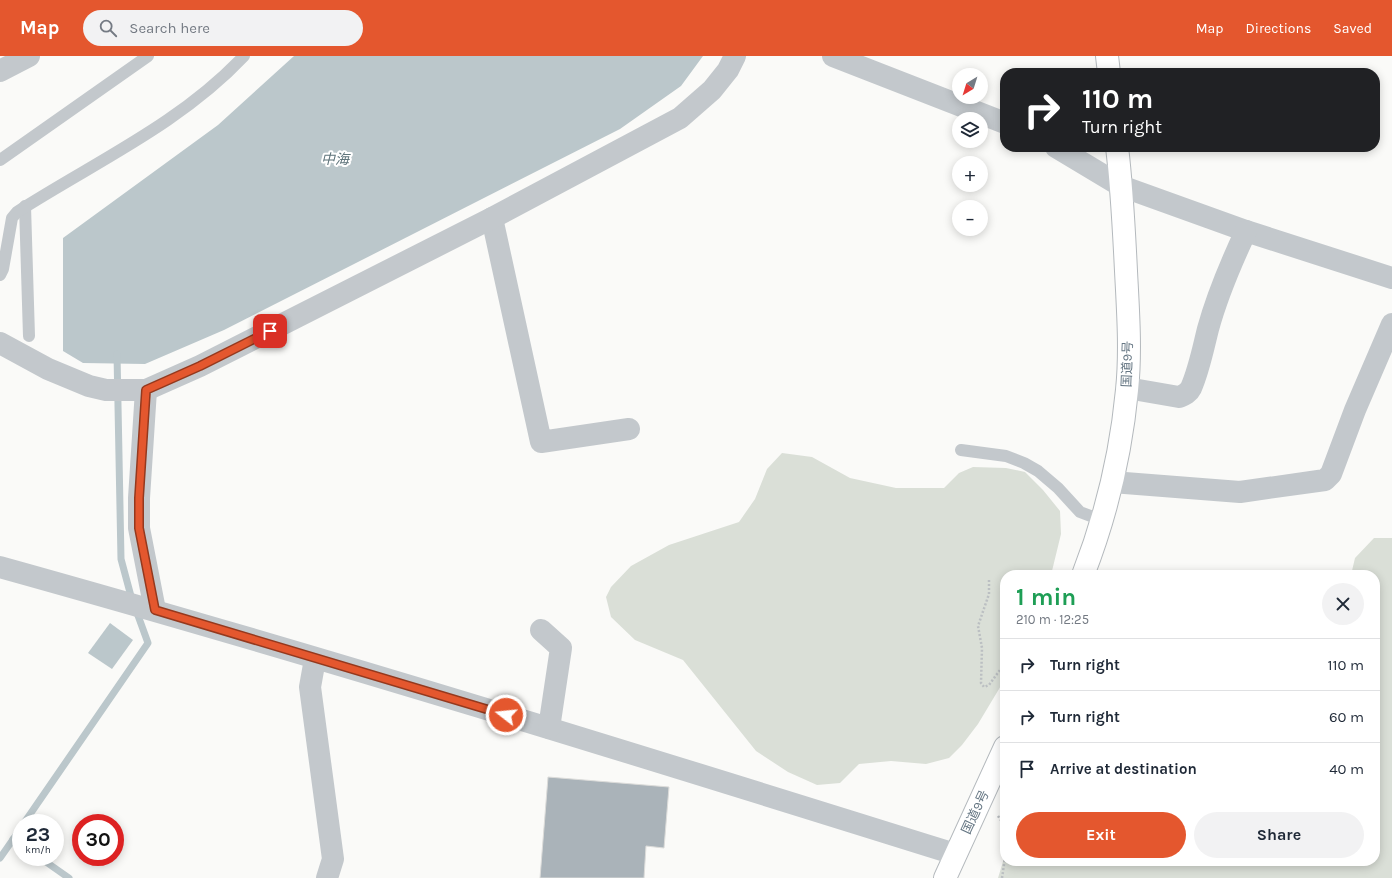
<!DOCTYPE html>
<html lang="en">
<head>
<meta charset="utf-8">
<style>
	body { margin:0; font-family:Karla,"Noto Sans JP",sans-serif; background:#f2f2f3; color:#1f2937; height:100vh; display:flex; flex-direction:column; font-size:15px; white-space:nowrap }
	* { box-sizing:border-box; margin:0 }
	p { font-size:13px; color:#747a83 }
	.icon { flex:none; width:22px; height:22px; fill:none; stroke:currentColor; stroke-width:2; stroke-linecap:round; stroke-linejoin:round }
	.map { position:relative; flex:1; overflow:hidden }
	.details { position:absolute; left:1000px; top:514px; width:380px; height:296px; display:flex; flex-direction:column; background:#fff; border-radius:16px; box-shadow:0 2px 10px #0003 }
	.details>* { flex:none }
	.banner { position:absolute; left:1000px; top:12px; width:380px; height:84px; border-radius:16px; box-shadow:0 2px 10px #0003; background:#202124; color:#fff; overflow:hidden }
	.needle { width:26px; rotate:218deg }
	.controls { position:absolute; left:952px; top:12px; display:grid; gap:8px }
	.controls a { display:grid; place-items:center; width:36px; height:36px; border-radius:50%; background:#fff; box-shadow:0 2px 10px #0003; font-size:20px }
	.speed { position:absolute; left:12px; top:758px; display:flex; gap:8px; font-size:20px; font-weight:700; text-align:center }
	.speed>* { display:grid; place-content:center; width:52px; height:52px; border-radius:50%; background:#fff; box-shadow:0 2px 10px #0003; line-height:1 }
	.speed small { font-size:10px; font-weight:400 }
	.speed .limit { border:6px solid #d22; background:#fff; color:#111 }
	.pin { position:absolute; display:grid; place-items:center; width:34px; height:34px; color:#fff; margin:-17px; border-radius:8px; box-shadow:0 2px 6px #0006 }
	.me { position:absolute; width:44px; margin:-22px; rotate:286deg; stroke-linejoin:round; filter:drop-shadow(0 0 3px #0008) }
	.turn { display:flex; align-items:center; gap:14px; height:84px; padding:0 16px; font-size:18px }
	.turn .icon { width:52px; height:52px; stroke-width:2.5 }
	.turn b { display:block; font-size:28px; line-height:34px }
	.round { display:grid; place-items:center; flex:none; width:42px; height:42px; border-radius:21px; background:#f2f2f3 }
	.overview { display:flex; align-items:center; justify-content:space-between; height:68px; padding:0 16px }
	h1 { font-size:24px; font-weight:700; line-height:30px; color:#1e9e55 }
	.action { display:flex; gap:8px; margin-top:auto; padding:8px 16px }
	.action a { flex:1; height:46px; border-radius:24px; background:#e4572e; color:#fff; font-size:16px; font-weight:700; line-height:46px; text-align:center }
	.action a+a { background:#f2f2f3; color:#1f2937 }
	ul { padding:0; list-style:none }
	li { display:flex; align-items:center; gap:12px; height:52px; padding:0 16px; border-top:1px solid #e0e1e3 }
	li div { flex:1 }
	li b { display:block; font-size:15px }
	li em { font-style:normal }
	header { display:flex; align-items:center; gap:24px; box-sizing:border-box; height:56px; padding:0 20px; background:#e4572e; color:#fff }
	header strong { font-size:19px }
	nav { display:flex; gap:22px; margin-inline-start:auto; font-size:14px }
	.search { width:280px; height:36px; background:#f2f2f3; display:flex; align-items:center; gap:10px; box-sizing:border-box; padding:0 14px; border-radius:22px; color:#747a83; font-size:15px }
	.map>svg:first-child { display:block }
</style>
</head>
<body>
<header>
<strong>Map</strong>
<div class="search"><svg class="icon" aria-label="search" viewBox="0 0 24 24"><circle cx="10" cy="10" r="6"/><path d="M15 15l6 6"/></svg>Search here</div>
<nav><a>Map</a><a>Directions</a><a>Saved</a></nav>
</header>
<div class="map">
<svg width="1392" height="822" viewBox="0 0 1392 822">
	<rect width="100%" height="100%" fill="#fafaf8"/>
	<!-- green -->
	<g fill="#dadfd7">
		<path d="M782,397L812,401L850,422L896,432H944L959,417L973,411L1006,412L1025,416L1043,434L1060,455L1061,478L1051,519H1005V623L978,668L962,689L949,702L926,708L891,705L859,708L840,727L817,729L788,716L756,695L683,604L635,584L611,561L606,541L611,531L631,510L669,489L739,466L755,443L767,413Z"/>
		<path d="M1374,482H1392V822H998L1005,799V805H1375V519H1351L1355,502Z"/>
	</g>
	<!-- water -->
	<g fill="#bbc7cb">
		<path d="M294,0H703L681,30L620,73L224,274L145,308L83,307L63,295V182L218,69Z"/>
		<path d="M110,567L133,584L112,613L88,597Z"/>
	</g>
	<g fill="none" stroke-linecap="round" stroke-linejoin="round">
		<!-- stream -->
		<g stroke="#bbc7cb" stroke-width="7">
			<path d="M117,298L121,503L132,544"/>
			<path d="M24,767L148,587L136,554"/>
			<path d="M13,783L21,789"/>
			<path d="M39,801L69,822"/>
			<path d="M0,802L21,772"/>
		</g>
	</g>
	<!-- building -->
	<path fill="#aab3b9" stroke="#dcdcda" d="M548,721L669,731L664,792L646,790L644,822H540Z"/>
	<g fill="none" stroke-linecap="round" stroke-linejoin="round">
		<!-- trunk casing -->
		<g stroke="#b4b9bd" stroke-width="24">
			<g id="trunk">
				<path d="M1107,0L1109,17"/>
				<path d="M1083,519C1106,460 1121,397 1127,334C1131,295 1128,254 1126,215C1124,174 1122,132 1117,91"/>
				<path d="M945,822L1005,691"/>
			</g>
		</g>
		<!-- path -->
		<g stroke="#bbbfc2" stroke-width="2.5" stroke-dasharray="2 2" stroke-linecap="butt">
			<path d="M989,524V538L978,570L982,592L981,627L984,631L989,629L1005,607"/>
			<path d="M998,760L1005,770"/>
			<path d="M1002,822L1005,802"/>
		</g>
		<!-- service -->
		<g stroke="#c3c8cc" stroke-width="12">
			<path d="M0,104L148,0"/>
			<path d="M25,150L29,280"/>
			<path d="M0,219L3,213L12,162L17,156C95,106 180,68 244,0"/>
			<path d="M961,394L1006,400L1024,407L1038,415L1058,432L1080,456L1101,464"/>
		</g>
		<!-- minor -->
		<g stroke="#c3c8cc" stroke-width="22">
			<path d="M833,0L1005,67"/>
			<path d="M0,15L29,0"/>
			<path d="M1056,91L1121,130L1246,175L1392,222"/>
			<path d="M492,162L541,386L629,373"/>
			<path d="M1127,332L1179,341C1184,339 1188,338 1191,332C1199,314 1203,293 1208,273C1217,240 1231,207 1246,175"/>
			<path d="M146,334L139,442V472L155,554"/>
			<path d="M1112,426L1240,436L1325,424L1331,418L1355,354L1392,268"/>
			<path d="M0,511C320,600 638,699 955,798"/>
			<path d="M541,574L561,592L549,672"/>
			<path d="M315,603L310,631L333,803L327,822"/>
		</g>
		<!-- tertiary -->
		<path stroke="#c3c8cc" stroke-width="22" d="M0,287L48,313L89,330L106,334H146L200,310L492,162L680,62L712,34L728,14L735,0"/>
		<!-- trunk -->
		<use href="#trunk" stroke="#fff" stroke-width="22"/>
	</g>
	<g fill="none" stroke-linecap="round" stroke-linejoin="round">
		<!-- route casing -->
		<g stroke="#94391e" stroke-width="10">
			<path id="route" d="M270,275L200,310L146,334L139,442V472L155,554L506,659"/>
		</g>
		<!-- route -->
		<use href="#route" stroke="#e4572e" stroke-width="7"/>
	</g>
	<g text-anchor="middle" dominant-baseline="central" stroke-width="4" stroke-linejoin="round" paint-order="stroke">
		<!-- street labels -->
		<g font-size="13" fill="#657683" stroke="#fff">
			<text transform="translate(1127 308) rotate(-88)">国道9号</text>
			<text transform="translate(975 756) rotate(-65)">国道9号</text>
		</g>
		<!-- water labels -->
		<g font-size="14" font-style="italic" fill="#60757c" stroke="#fff">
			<text x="335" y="103">中海</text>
		</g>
	</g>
</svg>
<div class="controls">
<a><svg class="needle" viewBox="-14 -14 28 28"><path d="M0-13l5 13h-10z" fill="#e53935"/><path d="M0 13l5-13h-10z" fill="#747a83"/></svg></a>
<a><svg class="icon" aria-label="layers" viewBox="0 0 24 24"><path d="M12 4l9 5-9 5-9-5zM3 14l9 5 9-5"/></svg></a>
<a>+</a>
<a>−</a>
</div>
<div class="speed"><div>23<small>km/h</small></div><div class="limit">30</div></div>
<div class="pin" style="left:270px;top:275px;background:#d93025"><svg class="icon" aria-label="arrive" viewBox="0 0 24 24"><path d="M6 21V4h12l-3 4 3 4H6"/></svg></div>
<svg class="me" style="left:506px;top:659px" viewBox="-20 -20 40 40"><circle r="17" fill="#e4572e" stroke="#fff" stroke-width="3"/><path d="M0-11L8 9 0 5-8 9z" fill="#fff"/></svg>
<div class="banner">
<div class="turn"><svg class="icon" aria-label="right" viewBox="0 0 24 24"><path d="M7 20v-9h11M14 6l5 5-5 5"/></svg><div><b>110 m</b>Turn right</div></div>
</div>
<section class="details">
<div class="overview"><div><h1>1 min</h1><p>210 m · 12:25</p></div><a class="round"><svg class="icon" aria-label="close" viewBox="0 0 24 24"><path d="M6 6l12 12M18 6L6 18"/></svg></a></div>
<ul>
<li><svg class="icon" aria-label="right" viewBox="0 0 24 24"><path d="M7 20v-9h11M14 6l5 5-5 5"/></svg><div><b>Turn right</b></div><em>110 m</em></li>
<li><svg class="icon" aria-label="right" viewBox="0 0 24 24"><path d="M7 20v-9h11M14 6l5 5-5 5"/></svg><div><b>Turn right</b></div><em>60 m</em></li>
<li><svg class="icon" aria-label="arrive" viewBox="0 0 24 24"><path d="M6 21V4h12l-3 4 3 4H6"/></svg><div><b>Arrive at destination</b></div><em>40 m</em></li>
</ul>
<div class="action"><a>Exit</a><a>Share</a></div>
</section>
</div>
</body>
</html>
